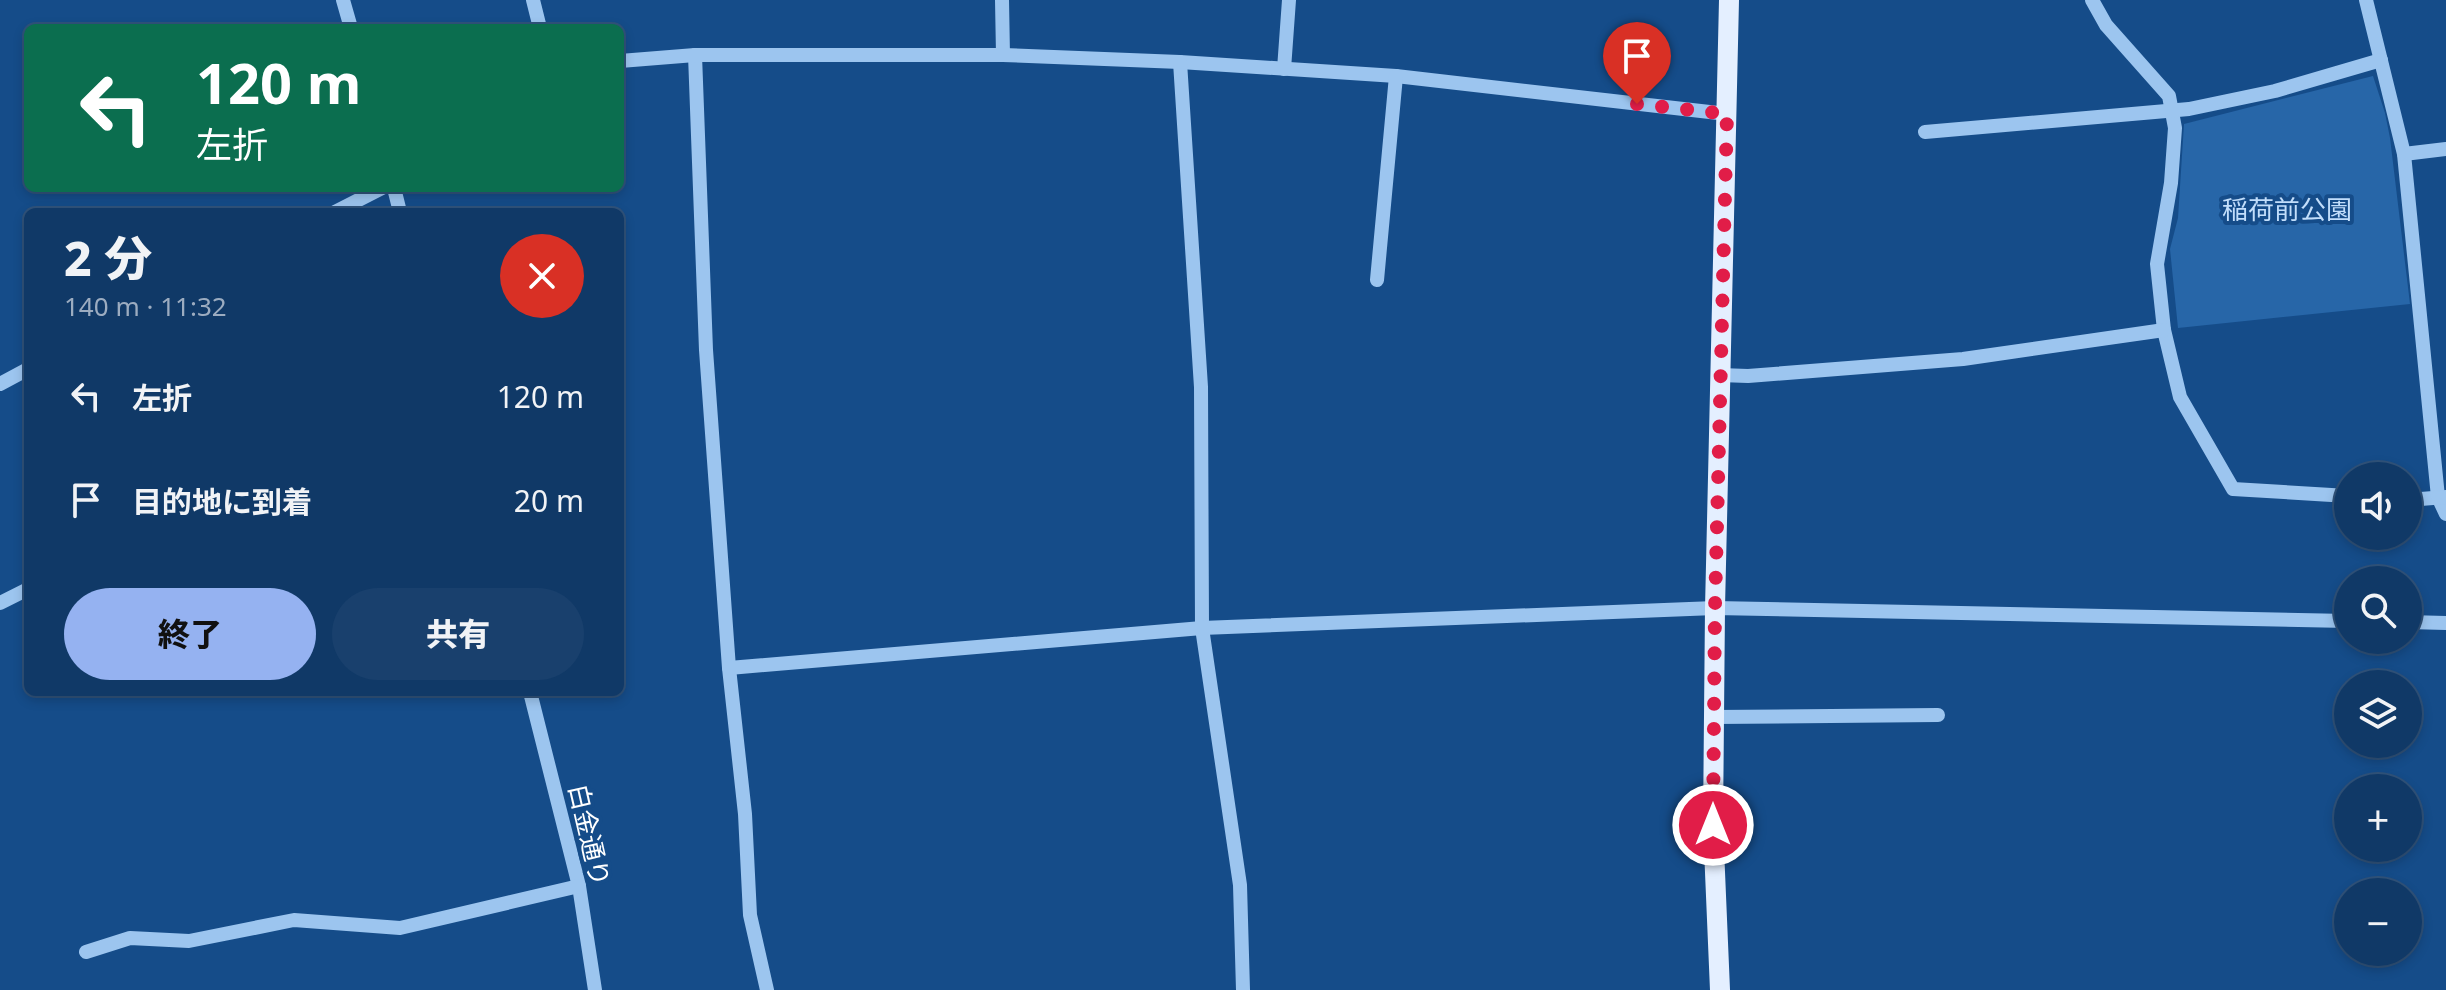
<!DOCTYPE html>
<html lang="ja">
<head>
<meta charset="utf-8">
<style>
	body { margin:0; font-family:"Noto Sans","Noto Sans JP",sans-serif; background:#19406d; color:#f1f3f6; height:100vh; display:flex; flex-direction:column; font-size:30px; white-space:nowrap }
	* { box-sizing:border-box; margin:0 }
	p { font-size:26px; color:#9cacc0 }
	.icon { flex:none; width:44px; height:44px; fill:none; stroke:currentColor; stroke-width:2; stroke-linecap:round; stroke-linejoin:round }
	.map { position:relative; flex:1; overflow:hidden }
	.side { position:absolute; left:24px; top:208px; width:600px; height:488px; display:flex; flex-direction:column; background:#103967; border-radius:12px; box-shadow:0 4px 12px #0003,0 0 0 2px #30537b }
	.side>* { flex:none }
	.guide { position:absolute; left:24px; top:24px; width:600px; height:168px; border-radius:12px; box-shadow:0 4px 12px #0003,0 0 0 2px #30537b; background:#0b6e4f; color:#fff; overflow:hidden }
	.controls { position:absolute; left:2334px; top:462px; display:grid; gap:16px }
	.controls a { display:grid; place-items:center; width:88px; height:88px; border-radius:50%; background:#103967; box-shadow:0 4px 12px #0003,0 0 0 2px #30537b; font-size:40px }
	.pin { position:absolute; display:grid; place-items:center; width:68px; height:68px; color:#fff; margin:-82px -34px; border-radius:50% 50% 50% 0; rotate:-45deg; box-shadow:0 0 8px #0007 }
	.pin .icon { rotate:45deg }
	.me { position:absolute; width:88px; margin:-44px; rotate:0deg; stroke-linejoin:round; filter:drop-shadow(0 0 6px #0008) }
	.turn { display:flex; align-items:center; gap:28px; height:168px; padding:0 40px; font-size:36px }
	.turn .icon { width:104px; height:104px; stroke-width:2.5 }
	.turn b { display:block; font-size:56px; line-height:68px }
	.round { display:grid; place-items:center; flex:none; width:84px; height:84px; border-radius:42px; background:#19406d }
	.summary { display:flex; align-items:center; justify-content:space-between; height:136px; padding:0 40px }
	h1 { font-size:48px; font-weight:800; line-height:60px }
	.action { display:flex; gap:16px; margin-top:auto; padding:16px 40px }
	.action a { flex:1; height:92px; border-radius:48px; background:#95b2f1; color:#111; font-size:32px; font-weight:800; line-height:92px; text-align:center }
	.action a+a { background:#19406d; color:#f1f3f6 }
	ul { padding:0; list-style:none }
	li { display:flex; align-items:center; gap:24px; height:104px; padding:0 40px }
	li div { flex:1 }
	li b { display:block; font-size:30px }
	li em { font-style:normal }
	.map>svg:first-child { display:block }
</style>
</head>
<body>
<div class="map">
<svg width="2446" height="990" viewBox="0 0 2446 990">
	<rect width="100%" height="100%" fill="#154c89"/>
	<!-- green -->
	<path fill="#2766a8" d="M2373,76L2385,113L2390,138L2410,304L2178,328L2170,249L2178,218L2184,124Z"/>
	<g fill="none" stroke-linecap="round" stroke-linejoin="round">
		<!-- minor -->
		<g stroke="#9cc5ef" stroke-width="14">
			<path d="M343,0L351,28"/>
			<path d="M533,0L540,28"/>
			<path d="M1002,0L1003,55"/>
			<path d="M2092,0L2106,25L2169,96L2175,128L2171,183L2157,264L2164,330L2180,397L2233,489L2348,496"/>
			<path d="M2366,0L2404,154L2438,497L2446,514"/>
			<path d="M695,55L706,350L729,668L745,814L750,915L767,990"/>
			<path d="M620,61L695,55H1003L1180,62L1396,76L1727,114"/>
			<path d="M1180,62L1201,387L1202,628L1240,885L1243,990"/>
			<path d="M1284,69L1289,0"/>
			<path d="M1925,132L2189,109L2275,91L2381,60"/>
			<path d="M2404,154L2446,149"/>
			<path d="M394,188L400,212"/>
			<path d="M335,212L382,188"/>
			<path d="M1377,280L1396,76"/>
			<path d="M1720,375L1748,376L1963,359L2164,330"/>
			<path d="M0,384L28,369"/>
			<path d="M2408,500L2446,497"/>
			<path d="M0,603L28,589"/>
			<path d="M2408,622L2446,623"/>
			<path d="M729,668L1202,628L1715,608L2348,621"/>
			<path d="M530,692L579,886L595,990"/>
			<path d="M1714,717L1938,715"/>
			<path d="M86,952L130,938L189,941L294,920L400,928L579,886"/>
		</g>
		<!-- major -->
		<path stroke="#e4efff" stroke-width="20" d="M1720,990L1713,825L1715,608L1729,0"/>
	</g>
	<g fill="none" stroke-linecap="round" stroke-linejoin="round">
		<!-- route -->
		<path stroke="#e11d48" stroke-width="14" stroke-dasharray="0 25.2" d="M1637,104L1727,114L1715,608L1713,825"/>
	</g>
	<g text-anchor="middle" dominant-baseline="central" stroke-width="8" stroke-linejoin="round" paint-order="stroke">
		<!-- park labels -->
		<g font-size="26" fill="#c2defb" stroke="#154c89">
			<text x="2287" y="209">稲荷前公園</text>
		</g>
		<!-- street labels -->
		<g font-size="26" fill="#fff" stroke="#154c89">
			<text transform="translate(590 835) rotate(77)">白金通り</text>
		</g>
	</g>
</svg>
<div class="controls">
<a><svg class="icon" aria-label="sound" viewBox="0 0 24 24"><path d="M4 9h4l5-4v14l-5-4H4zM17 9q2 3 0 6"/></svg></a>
<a><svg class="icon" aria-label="search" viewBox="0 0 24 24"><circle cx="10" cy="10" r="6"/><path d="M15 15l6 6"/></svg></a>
<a><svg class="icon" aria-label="layers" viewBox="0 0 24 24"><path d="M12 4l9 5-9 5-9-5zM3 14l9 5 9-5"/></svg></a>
<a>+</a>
<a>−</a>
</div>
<div class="pin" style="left:1637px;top:104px;background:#d93025"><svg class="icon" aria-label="arrive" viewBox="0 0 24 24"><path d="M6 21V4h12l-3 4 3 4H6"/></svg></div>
<svg class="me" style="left:1713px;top:825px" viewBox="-20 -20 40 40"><circle r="17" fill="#e11d48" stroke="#fff" stroke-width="3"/><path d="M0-11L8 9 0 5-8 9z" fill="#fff"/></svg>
<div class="guide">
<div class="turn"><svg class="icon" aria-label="left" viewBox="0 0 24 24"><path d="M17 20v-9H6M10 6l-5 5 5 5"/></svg><div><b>120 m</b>左折</div></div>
</div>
<section class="side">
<div class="summary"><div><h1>2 分</h1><p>140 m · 11:32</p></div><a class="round" style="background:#d93025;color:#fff"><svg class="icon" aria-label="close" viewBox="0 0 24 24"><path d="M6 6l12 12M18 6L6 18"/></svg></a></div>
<ul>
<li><svg class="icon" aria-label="left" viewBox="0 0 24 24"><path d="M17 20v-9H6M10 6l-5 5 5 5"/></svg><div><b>左折</b></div><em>120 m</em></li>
<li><svg class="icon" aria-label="arrive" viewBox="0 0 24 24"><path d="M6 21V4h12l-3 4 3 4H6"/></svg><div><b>目的地に到着</b></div><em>20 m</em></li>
</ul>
<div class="action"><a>終了</a><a>共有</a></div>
</section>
</div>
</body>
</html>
